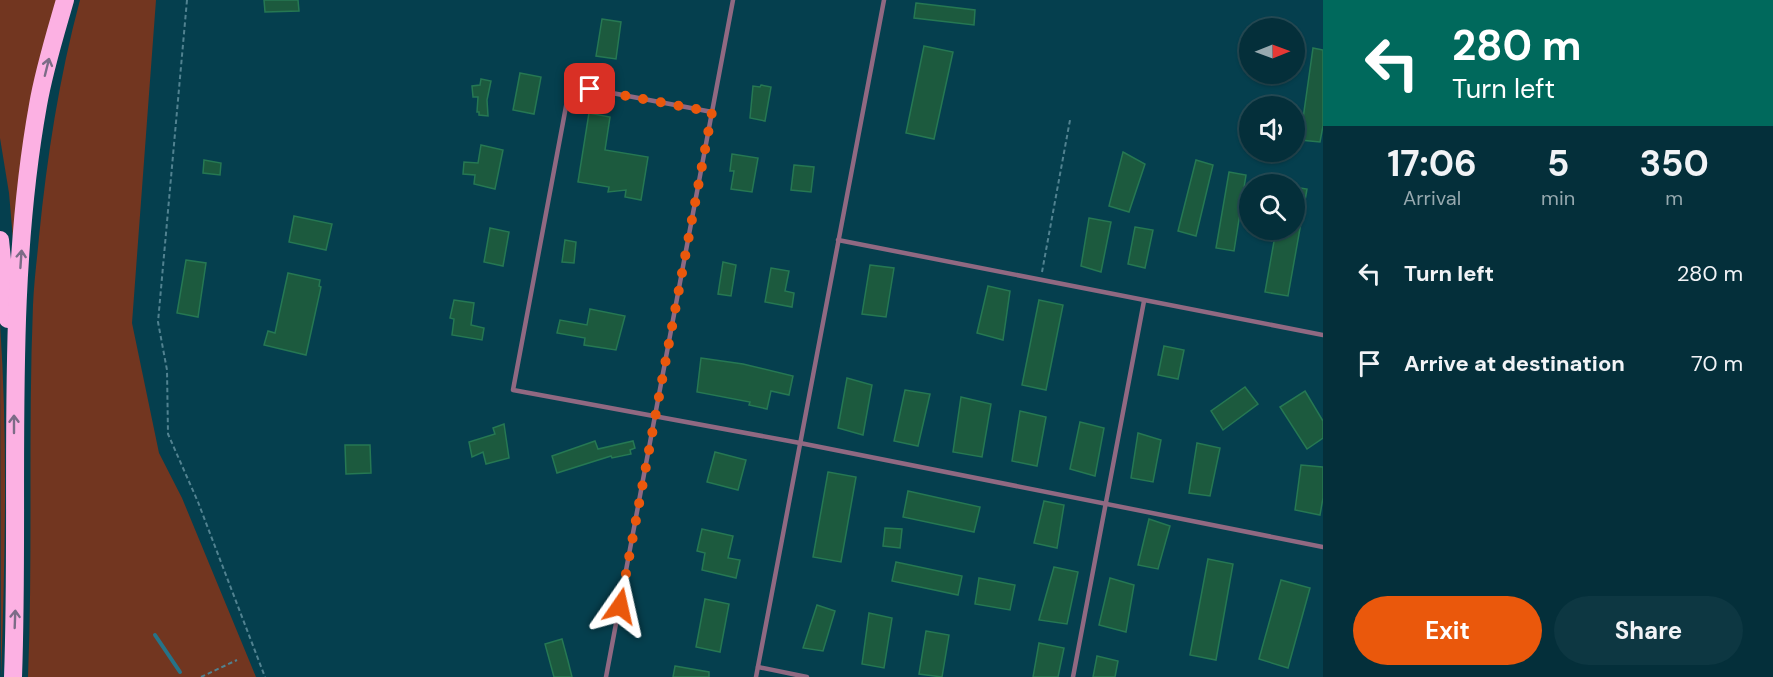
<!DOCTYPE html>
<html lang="en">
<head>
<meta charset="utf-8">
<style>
	body { margin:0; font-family:"DM Sans",sans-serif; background:#0d3742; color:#f1f3f6; height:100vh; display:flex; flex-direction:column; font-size:22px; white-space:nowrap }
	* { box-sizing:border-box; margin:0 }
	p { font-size:20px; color:#97a9af }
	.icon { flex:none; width:33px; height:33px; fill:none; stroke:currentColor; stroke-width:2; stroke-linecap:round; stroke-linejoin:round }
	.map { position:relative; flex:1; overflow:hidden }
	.side { display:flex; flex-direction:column; background:#042f3a; width:450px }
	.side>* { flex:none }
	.banner { background:#00695c; color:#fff; overflow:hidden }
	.needle { width:39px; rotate:89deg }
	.buttons { position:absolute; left:1239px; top:18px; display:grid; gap:12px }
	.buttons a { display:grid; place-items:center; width:66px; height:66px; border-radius:50%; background:#042f3a; box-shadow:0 2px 4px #0004,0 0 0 2px #254a54; font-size:30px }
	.pin { position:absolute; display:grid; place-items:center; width:51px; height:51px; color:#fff; margin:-26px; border-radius:12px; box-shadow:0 3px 9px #0006 }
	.me { position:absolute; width:66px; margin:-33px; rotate:11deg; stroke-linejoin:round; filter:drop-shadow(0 0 4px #0008) }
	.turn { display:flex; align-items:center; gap:21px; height:126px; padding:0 30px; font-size:27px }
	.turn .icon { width:78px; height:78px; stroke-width:2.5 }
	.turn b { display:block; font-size:42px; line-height:51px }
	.eta { display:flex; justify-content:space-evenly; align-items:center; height:102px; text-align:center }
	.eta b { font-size:36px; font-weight:700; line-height:42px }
	.button { display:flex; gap:12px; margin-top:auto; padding:12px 30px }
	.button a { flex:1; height:69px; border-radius:36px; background:#ea580c; color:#fff; font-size:24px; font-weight:700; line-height:69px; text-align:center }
	.button a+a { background:#0d3742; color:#f1f3f6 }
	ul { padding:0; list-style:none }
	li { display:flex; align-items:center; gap:18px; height:90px; padding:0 30px }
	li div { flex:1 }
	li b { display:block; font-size:22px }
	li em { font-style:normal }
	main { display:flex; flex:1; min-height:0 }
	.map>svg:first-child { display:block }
</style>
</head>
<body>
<main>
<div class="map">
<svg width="1323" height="677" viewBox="0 0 1323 677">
	<rect width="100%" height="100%" fill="#053f4e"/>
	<!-- green -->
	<g fill="#723620">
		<path d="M0,0H57L14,251L9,193L0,138Z"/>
		<path d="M80,0H156L132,323L159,453L182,498L256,677H28C33,553 28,429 33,305C34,282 37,259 39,237C47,157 59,78 80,0Z"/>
		<path d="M0,324C8,441 5,559 1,677Z"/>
	</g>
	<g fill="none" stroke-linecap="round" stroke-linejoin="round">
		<!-- stream -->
		<path stroke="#267388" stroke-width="4" d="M155,635L180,672"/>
	</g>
	<!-- building -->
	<g fill="#1c5a3e" stroke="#267853" stroke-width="1.5">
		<path d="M264,0H298L299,11L265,12Z"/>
		<path d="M916,3L975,10L974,25L914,18Z"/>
		<path d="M602,19L621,22L616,59L596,56Z"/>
		<path d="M924,46L953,52L934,139L906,133Z"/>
		<path d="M1313,48L1323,50V126L1320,142L1300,140Z"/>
		<path d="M520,73L541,77L534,114L513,110Z"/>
		<path d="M481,79L491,81L487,100L488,116L479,115V112H477L478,97H473L472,86L480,85Z"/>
		<path d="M761,85L771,87L765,121L750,118L753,86L760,87Z"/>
		<path d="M589,113L610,117L605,150L648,157L641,200L625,197L626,190L608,192L609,187L578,182Z"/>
		<path d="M481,145L503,150L495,189L474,184L475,175L463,174L464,162L478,163Z"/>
		<path d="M1123,152L1145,164L1129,212L1109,206Z"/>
		<path d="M732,154L758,158L752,192L731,189L734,171H730Z"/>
		<path d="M204,160L221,163L220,175L203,173Z"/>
		<path d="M1196,160L1213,165L1196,236L1178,231Z"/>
		<path d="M794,165L814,167L811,192L791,190Z"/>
		<path d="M1229,172L1246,175L1234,251L1216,248Z"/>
		<path d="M1294,187L1307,189L1288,296L1265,292L1276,230H1294Z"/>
		<path d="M294,216L332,224L326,250L289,242Z"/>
		<path d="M1089,218L1111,222L1101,272L1081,266Z"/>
		<path d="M1135,227L1153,230L1145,268L1128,264Z"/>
		<path d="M490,228L509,232L503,266L484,262Z"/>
		<path d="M565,240L576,242L574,263L562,262Z"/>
		<path d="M186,260L206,263L198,317L177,313Z"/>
		<path d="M723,262L736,265L731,296L718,294Z"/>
		<path d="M870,265L894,268L886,317L862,314Z"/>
		<path d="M771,268L789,271L785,291L794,293L792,307L765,302Z"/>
		<path d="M288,273L320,280L319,286L321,287L306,355L264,345L268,331L275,333Z"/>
		<path d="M988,286L1010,291L1003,340L977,333Z"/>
		<path d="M454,300L474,303L471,325L484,328L482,340L452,335L454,319L450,318Z"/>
		<path d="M1039,300L1063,305L1046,390L1022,385Z"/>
		<path d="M590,309L625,316L616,350L584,345L585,338L557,333L560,320L587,325Z"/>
		<path d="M1164,346L1184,350L1178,379L1158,375Z"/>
		<path d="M701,358L743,364L793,376L789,395L771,391L767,409L749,405L750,402L697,392Z"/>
		<path d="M847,378L872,385L863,435L838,428Z"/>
		<path d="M1245,387L1258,404L1223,430L1211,411Z"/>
		<path d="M905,390L930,394L918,446L894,441Z"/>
		<path d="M1305,391L1323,421V438L1307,449L1280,407Z"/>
		<path d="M961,397L991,404L982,457L953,452Z"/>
		<path d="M1020,411L1046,417L1037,466L1012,461Z"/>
		<path d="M1080,422L1104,428L1095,476L1070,469Z"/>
		<path d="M504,424L509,458L486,464L483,452L472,457L469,442L495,434L493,428Z"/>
		<path d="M1138,433L1161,440L1153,482L1131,478Z"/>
		<path d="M595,441L598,449L633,441L635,448L630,450L631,454L612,458L611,456L557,473L552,456Z"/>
		<path d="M1197,443L1220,448L1210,496L1189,493Z"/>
		<path d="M345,445H370L371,473L346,474Z"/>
		<path d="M715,452L746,460L738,490L707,482Z"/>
		<path d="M1301,465L1323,467V498L1320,515L1295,510Z"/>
		<path d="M828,472L856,477L841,562L813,557Z"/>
		<path d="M908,491L980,507L974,532L903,517Z"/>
		<path d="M1044,501L1064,505L1057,548L1034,543Z"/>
		<path d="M1149,519L1170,526L1158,569L1138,565Z"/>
		<path d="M885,528L902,529L900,548L883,546Z"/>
		<path d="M702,529L733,536L728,558L740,560L736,578L702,570L705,553L697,551Z"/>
		<path d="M1208,559L1233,564L1216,660L1190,655Z"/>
		<path d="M896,562L962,576L958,595L892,581Z"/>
		<path d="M1054,567L1078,572L1067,624L1039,620Z"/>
		<path d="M979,578L1015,585L1010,610L975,604Z"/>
		<path d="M1110,578L1134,585L1126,632L1099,625Z"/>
		<path d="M1281,580L1310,588L1288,668L1259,659Z"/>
		<path d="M705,599L729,604L720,652L696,647Z"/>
		<path d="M817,605L835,611L823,651L803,648Z"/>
		<path d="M869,613L892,618L884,668L862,664Z"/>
		<path d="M926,631L949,635L942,677L919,674Z"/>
		<path d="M562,639L568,661L572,677H554L545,644Z"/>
		<path d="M1039,643L1064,648L1058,677H1033Z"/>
		<path d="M1097,656L1118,661L1115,677H1093Z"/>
		<path d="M675,666L709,672V677H673Z"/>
	</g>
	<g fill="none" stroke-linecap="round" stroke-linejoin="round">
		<!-- path -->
		<g stroke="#518290" stroke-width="2" stroke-dasharray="4.5 3" stroke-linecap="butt">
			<path d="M187,0L158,322L167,370L168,434L198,502L265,677"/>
			<path d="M1042,272L1070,120"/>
			<path d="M201,677L237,660"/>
		</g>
		<!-- service -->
		<g stroke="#906982" stroke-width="4.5">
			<path d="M712,112L570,85L513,390L800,443L1323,547"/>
			<path d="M838,240L1323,335"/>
			<path d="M758,667L807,677"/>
			<path d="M606,677L733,0"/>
			<path d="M756,677L884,0"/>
			<path d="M1073,677L1144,301"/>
		</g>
		<!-- motorway -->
		<g stroke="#fcb1e3" stroke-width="18">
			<path d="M0,240L8,319"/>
			<path d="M13,677C20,487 4,294 38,105C44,70 55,35 65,0"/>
		</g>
	</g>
	<!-- one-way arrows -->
	<defs><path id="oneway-shaft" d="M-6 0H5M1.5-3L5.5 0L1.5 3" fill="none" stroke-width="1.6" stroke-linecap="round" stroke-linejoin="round" transform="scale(1.5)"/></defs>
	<g stroke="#7c6c87">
		<use href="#oneway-shaft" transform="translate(47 67) rotate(-76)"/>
		<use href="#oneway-shaft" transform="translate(21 259) rotate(-86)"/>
		<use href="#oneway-shaft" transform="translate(14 424) rotate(-90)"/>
		<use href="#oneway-shaft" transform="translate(15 619) rotate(-88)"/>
	</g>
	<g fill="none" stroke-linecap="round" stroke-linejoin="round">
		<!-- route -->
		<path stroke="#ea580c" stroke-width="10" stroke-dasharray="0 18" d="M590,89L712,112L620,606"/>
	</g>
</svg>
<div class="buttons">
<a><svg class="needle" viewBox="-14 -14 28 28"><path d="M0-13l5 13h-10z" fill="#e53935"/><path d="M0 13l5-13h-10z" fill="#97a9af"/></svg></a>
<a><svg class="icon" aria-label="sound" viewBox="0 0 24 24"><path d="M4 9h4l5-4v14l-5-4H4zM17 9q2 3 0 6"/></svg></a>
<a><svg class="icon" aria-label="search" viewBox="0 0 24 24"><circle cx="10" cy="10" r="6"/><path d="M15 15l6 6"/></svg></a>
</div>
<div class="pin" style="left:590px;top:89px;background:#d93025"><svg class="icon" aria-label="arrive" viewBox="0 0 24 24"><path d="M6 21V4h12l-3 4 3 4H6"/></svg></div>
<svg class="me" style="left:620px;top:606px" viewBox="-20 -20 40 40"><path d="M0-17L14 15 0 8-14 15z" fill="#ea580c" stroke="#fff" stroke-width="4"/></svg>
</div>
<section class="side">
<div class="banner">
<div class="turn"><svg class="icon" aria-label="left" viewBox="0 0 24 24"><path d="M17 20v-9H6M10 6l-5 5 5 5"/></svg><div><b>280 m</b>Turn left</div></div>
</div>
<div class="eta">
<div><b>17:06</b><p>Arrival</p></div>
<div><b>5</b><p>min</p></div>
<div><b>350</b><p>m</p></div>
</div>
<ul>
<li><svg class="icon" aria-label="left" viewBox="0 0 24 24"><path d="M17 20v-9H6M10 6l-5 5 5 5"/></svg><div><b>Turn left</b></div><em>280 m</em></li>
<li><svg class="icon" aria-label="arrive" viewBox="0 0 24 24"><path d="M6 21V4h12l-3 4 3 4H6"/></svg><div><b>Arrive at destination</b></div><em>70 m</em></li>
</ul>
<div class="button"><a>Exit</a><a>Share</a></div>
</section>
</main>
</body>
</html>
